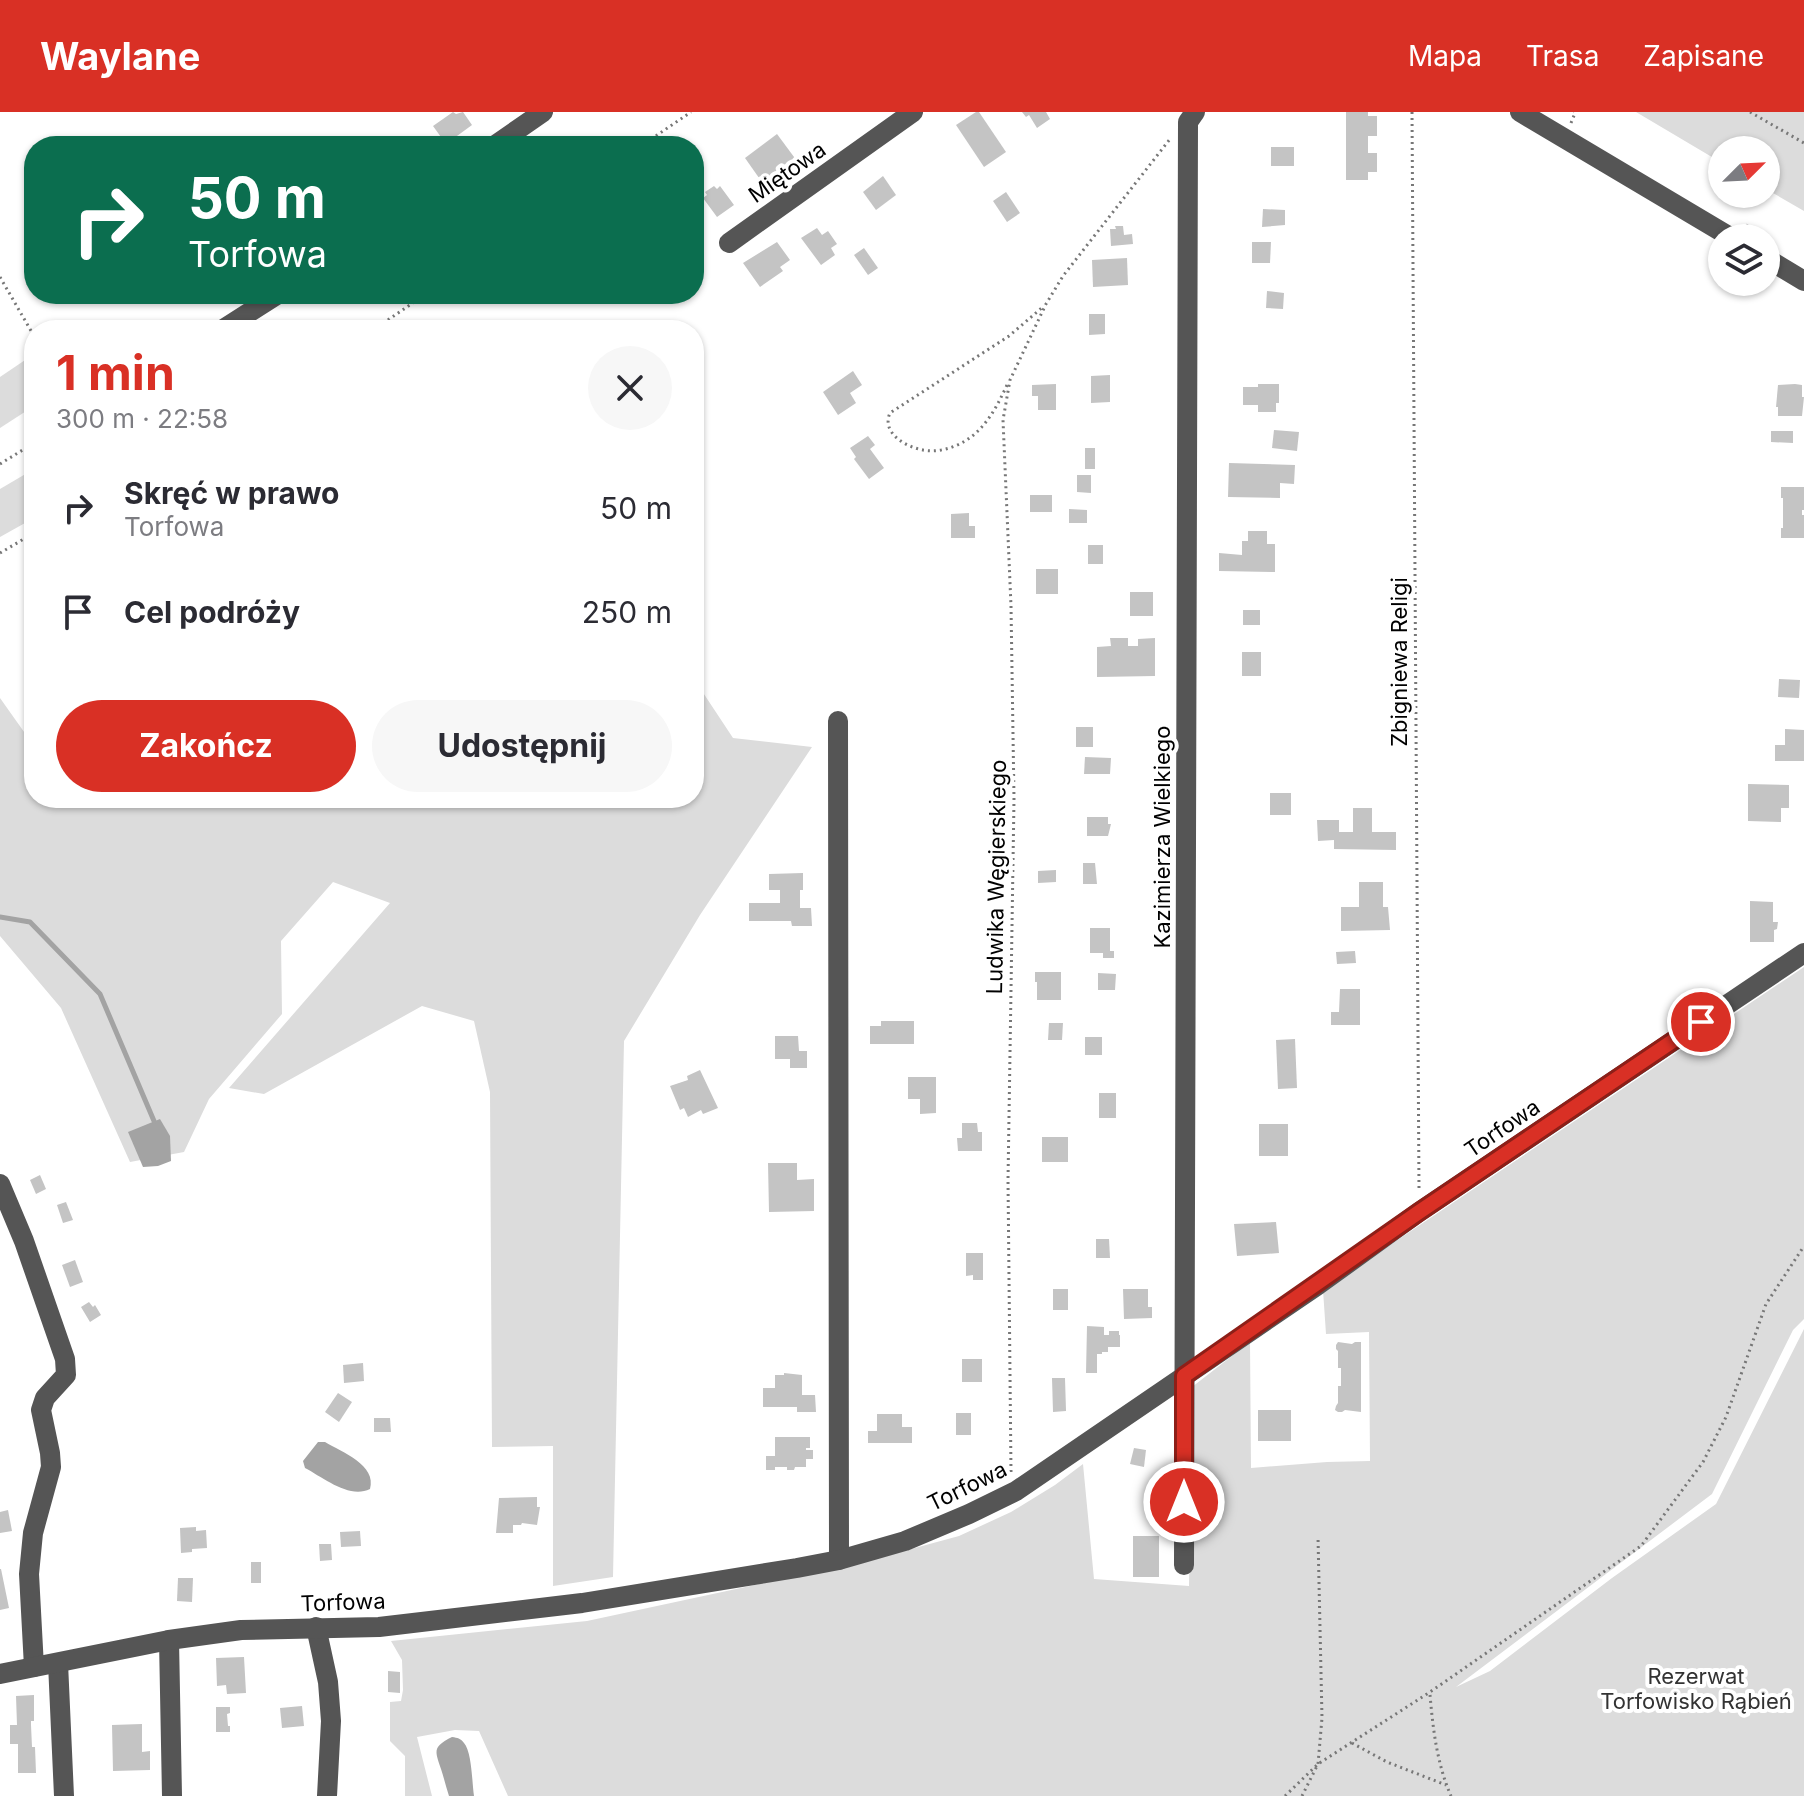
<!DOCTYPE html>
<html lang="pl">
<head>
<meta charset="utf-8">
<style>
	body { margin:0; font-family:Inter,sans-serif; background:#f7f7f7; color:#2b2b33; height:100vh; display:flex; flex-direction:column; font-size:30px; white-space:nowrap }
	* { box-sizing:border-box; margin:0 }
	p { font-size:26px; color:#7c7c81 }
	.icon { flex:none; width:44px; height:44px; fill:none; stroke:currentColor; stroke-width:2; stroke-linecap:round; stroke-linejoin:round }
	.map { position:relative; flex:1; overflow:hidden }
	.details { position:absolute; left:24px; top:208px; width:680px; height:488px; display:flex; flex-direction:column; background:#fff; border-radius:32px; box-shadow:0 2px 6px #0004 }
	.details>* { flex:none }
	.top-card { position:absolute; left:24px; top:24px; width:680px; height:168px; border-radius:32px; box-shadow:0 2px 6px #0004; background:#0b6e4f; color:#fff; overflow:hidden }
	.needle { width:52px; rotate:66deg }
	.fabs { position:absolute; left:1708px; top:24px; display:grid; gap:16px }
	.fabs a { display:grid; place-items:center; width:72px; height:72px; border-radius:50%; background:#fff; box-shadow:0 2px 6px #0004; font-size:40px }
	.pin { position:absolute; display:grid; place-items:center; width:68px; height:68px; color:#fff; margin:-34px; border:4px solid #fff; border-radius:50%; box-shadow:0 2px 8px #0007 }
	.me { position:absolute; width:88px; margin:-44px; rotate:0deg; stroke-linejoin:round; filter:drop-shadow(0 0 6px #0008) }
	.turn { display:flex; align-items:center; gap:28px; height:168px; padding:0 32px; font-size:36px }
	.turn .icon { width:104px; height:104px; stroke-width:2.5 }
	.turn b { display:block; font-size:56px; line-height:68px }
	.round { display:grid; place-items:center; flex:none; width:84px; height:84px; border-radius:42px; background:#f7f7f7 }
	.summary { display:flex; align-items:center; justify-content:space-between; height:136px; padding:0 32px }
	h1 { font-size:48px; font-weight:700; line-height:60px; color:#d93025 }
	.action { display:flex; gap:16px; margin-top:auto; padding:16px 32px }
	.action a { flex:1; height:92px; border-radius:48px; background:#d93025; color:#fff; font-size:32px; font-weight:700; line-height:92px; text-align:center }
	.action a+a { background:#f7f7f7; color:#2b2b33 }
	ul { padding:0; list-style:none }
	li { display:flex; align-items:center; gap:24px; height:104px; padding:0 32px }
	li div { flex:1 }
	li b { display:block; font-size:30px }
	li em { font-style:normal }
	header { display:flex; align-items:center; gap:48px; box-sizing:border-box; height:112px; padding:0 40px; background:#d93025; color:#fff }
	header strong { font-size:38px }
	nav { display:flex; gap:44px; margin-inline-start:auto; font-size:28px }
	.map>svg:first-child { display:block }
</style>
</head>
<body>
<header>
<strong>Waylane</strong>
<nav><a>Mapa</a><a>Trasa</a><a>Zapisane</a></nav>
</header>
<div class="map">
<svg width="1804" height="1684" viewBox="0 0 1804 1684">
	<rect width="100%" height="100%" fill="#fff"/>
	<!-- green -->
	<g fill="#dcdcdc">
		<path d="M1636,0H1804V99L1766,77V38H1722V51Z"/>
		<path d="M34,242V294L0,316V265Z"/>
		<path d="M34,357V406L0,425V377Z"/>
		<path d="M694,567L733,626L812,635L700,803L624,929L613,1465L553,1474V1334L492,1335L490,980L474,909L422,894L264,982L229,976L390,791L333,770L281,829L282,902L209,987L184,1040L130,1050L61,896L0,824V586L34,634V686H694Z"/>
		<path d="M1804,855V1207L1793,1218L1712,1382L1456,1575L1490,1559L1612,1466L1716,1392L1804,1217V1684H508L479,1619L455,1618L417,1625L432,1684H405V1644L390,1629V1590L401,1589L403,1578L402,1548L391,1529L587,1509L867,1449L959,1424L1011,1400L1055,1373L1083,1352L1094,1467L1189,1474L1192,1275L1250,1230L1251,1356L1327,1350L1370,1349L1369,1220L1326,1222L1323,1178Z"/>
	</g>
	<!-- water -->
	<g fill="#a3a3a3">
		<path d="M160,1007L170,1024L171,1049L158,1054L143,1055L128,1020Z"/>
		<path d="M318,1330H325C342,1340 377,1353 370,1377C349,1387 324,1366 305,1356L303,1349Z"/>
		<path d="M452,1625C458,1626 460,1626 464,1631C472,1640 472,1671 474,1684H449C446,1675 444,1666 441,1657C435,1639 432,1635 452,1625Z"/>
	</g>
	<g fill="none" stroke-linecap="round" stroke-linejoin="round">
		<!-- stream -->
		<path stroke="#a3a3a3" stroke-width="5" d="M0,805L30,810L100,882L154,1009"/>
	</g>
	<!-- building -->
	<g fill="#c4c4c4">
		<path d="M453,0L456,2L463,0L472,13L446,32L433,14Z"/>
		<path d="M976,0H979L1006,40L984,55L956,13Z"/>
		<path d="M1022,0H1046L1050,7L1037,16L1029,3L1026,5Z"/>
		<path d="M1346,0H1368V4H1377V24H1368V41H1377V60H1368V68H1346Z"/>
		<path d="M777,22L797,49L764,73L745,46Z"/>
		<rect x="1271" y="35" width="23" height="19"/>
		<path d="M883,64L896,83L876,98L863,80Z"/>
		<path d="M714,74L717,77L720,74L734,93L717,105L703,86L707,83L705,80Z"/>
		<path d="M1006,80L1020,101L1007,110L993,89Z"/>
		<path d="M1263,97L1285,98V113L1262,115Z"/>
		<path d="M1115,114H1123L1124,123L1132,122L1133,132L1111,134L1110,117H1116Z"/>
		<path d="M817,116L822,123L828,119L837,132L831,136L835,143L821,153L801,126Z"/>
		<path d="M777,130L790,148L780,155L783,159L760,175L743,151Z"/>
		<path d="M1252,130H1271L1270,151H1252Z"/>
		<path d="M864,136L878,156L868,163L854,143Z"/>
		<path d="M1127,146L1128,173L1093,175L1092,148Z"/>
		<path d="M1267,179L1284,181L1283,197L1266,196Z"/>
		<path d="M1089,202H1105V222L1089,223Z"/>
		<path d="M853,259L862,273L850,281L856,291L838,303L823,280Z"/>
		<path d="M1110,263V290L1091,291V264Z"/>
		<path d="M1056,272V298H1038V284H1032V273Z"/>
		<path d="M1258,272H1279V291H1276V300H1258V293H1243V275H1258Z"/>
		<path d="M1795,272L1802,273V285H1804L1802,304H1778V295H1776L1778,273Z"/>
		<path d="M1274,318L1299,320L1297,339L1272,336Z"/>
		<path d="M1771,319H1793V331L1771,330Z"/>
		<path d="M868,324L875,333L870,337L884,356L869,367L854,347L856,345L850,336Z"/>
		<rect x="1085" y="336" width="10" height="21"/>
		<path d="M1229,351L1295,353L1294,372L1280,371V386L1228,385Z"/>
		<path d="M1077,363H1091V381L1077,380Z"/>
		<path d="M1781,375H1804V398H1802V403H1804V426H1781V416H1783V386H1781Z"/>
		<rect x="1030" y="383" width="22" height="17"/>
		<path d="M1069,397L1087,398V411H1069Z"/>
		<path d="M969,401V414H975V426H951V402Z"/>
		<path d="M1248,419H1267V432H1275V460L1219,459V441L1242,443V429H1248Z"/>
		<rect x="1088" y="433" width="15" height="19"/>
		<rect x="1036" y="457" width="22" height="25"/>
		<rect x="1130" y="480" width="23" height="24"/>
		<rect x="1243" y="498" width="17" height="15"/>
		<path d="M1110,526H1128V534H1138V527L1155,526V564L1097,565V535L1111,534Z"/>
		<rect x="1242" y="540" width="19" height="24"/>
		<path d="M1779,567L1800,568L1799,586L1778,585Z"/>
		<rect x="1076" y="615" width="17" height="20"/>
		<path d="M1785,617L1804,618V649H1775V633H1785Z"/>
		<path d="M1085,645L1111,646L1110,662H1084Z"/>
		<path d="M1748,672L1789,673V696H1781V710L1748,709Z"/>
		<rect x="1270" y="681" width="21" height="22"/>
		<path d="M1353,696H1372V720H1396V738L1334,737V728L1318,729L1317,708H1339V720H1353Z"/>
		<path d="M1087,705H1108V712H1111L1108,724H1087Z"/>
		<path d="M1083,751H1095L1097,772H1083Z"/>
		<path d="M1056,758V770L1038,771V759Z"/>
		<path d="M803,761V778H800V796H811L812,814H792L791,809H749V791H780V778H769V762Z"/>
		<path d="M1359,770H1383V795H1388L1390,818L1341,819V795H1359Z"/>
		<path d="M1750,789L1773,790V810H1778L1777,817L1774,818V830H1750Z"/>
		<path d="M1090,816H1110V839H1114V846H1103V841H1090Z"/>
		<path d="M1355,839L1356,851L1337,852L1336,840Z"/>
		<path d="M1035,860H1061V888H1037V870H1035Z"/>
		<path d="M1098,861L1116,862L1115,878H1098Z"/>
		<path d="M1340,877H1360V913H1331V900H1339Z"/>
		<path d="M881,909H914V932H870V914H881Z"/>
		<path d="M1049,911H1063L1062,928H1048Z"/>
		<path d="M775,924H798L799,939H807V956H790V947H775Z"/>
		<rect x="1085" y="925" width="17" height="18"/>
		<path d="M1295,927L1297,976L1278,977L1276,928Z"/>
		<path d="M700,958L718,996L703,1002L701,998L688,1005L684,996L680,998L670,974L688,968L687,964Z"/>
		<path d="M908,965H936V1001L920,1002V987H908Z"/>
		<rect x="1099" y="981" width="17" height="25"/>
		<path d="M962,1011H977L978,1020H982V1039H958L957,1026H962Z"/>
		<rect x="1259" y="1012" width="29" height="32"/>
		<rect x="1042" y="1025" width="26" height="25"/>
		<path d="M768,1051H797V1068L814,1067V1099L769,1100Z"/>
		<path d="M40,1063L46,1077L36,1082L30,1068Z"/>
		<path d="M66,1090L73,1108L63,1111L57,1093Z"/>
		<path d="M1276,1110L1279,1141L1237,1144L1234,1112Z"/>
		<path d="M1096,1127H1109L1110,1146H1096Z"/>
		<path d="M966,1141H983V1168H973V1163L966,1164Z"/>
		<path d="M75,1148L83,1170L70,1175L62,1153Z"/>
		<rect x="1053" y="1177" width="15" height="21"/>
		<path d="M1123,1177H1148V1195H1152V1206L1124,1207Z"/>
		<path d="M89,1190L93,1195L95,1193L101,1203L90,1210L81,1195Z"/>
		<path d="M1087,1214L1104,1215V1223H1109V1219H1119V1223H1120V1235H1108V1240H1102V1242H1097V1261H1086Z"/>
		<path d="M1338,1230L1352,1232L1355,1230H1361V1300L1345,1298L1342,1300H1338L1335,1298L1336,1294L1338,1291V1274H1341V1256H1338V1239L1336,1237V1233Z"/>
		<rect x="962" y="1247" width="20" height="23"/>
		<path d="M363,1251L364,1269L344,1271L343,1253Z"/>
		<path d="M784,1261L802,1263V1283H815L816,1300H797V1295H763V1276H775V1263H784Z"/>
		<path d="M1052,1266H1065L1066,1299L1053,1300Z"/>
		<path d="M338,1281L352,1290L339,1310L325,1300Z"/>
		<rect x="1258" y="1298" width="33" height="31"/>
		<rect x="956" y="1301" width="15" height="22"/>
		<path d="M877,1302H902V1315H912V1331H868V1319H877Z"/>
		<path d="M374,1306H390L391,1320H374Z"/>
		<path d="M775,1325H810V1336H806V1338H813V1347H806V1355H795L794,1358H787V1355H775V1358H766V1344H775Z"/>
		<path d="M1134,1336L1146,1338L1144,1355L1130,1352Z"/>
		<path d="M537,1385V1395H540L537,1413L522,1411L521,1413H513V1421H496L499,1386Z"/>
		<path d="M8,1398L12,1419L0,1421V1400Z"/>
		<path d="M196,1415V1419L206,1418L207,1436L192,1437V1440L181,1441L180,1416Z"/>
		<path d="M360,1419L361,1434L341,1435L340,1420Z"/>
		<rect x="1133" y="1424" width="26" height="41"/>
		<path d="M319,1432H331L332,1448L320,1449Z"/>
		<rect x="251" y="1450" width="10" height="21"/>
		<path d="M0,1457H1L9,1496L0,1498Z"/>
		<path d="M178,1466H193L192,1490L177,1489Z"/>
		<path d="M244,1545L246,1581L227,1582L226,1573L217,1574L216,1546Z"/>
		<path d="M388,1559L400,1560V1581L388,1580Z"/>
		<path d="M34,1583V1609H31V1613L32,1635H35L36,1661H18V1632H10V1613H17L16,1584Z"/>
		<path d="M302,1594L304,1614L282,1616L280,1596Z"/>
		<path d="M216,1595H230V1601L227,1602L228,1614H230V1620H216Z"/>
		<path d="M142,1612V1640L150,1639V1658L113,1659L112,1613Z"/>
	</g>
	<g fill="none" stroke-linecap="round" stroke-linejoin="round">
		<!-- path -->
		<g stroke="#777" stroke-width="3" stroke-dasharray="2 4" stroke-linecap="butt">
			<path d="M1412,0L1419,1077"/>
			<path d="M1750,0L1804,31"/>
			<path d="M1571,11L1575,1L1574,0"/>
			<path d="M641,34L691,0"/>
			<path d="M1746,113L1770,128"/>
			<path d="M0,165L34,224"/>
			<path d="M373,218L426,182"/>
			<path d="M1007,273C995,299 982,323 955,334C945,338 934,340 923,338C906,335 881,321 890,301L1009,224L1044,194"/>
			<path d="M0,352L34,331"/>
			<path d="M0,441L34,421"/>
			<path d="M1011,1360L1008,1068L1014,687L1011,494L1003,308L1010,268L1046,192L1063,164L1170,27"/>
			<path d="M1430,1583C1433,1617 1437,1652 1451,1684"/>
			<path d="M1352,1631L1387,1650L1446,1673"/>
			<path d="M1285,1684L1318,1652L1430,1580L1641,1434L1703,1350L1726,1305L1766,1192L1804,1134"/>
			<path d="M1302,1684L1318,1652L1322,1606L1318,1425"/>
		</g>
		<!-- minor -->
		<g stroke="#555" stroke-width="20">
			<path d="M1520,0L1732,126"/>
			<path d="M494,34L543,0"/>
			<path d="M729,131L913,0"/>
			<path d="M1766,146L1804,169"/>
			<path d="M222,218L278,182"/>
			<path d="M838,609L839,1448"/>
			<path d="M0,1072L24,1129L65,1247L66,1263L45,1286L41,1298L50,1341L51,1355L33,1421L29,1462L34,1555"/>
			<path d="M1184,1453L1188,10L1195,0"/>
			<path d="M316,1515L328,1570L331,1609L327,1684"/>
			<path d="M169,1528L172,1684"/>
			<path d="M58,1551L64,1684"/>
			<path d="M0,1562L169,1528L241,1518L379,1515L582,1491L797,1456L839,1448L905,1429L969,1402L1016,1379L1318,1173L1419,1100L1804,841"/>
		</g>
	</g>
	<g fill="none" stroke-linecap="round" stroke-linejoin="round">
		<!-- route casing -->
		<g stroke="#8d1f18" stroke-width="20">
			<path id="route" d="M1184,1390V1264L1419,1100L1701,910"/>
		</g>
		<!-- route -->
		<use href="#route" stroke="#d93025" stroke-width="14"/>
	</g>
	<g text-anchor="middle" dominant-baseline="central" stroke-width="8" stroke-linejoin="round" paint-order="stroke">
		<!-- street labels -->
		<g font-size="22" fill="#000" stroke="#fff">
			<text transform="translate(787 60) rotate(-35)">Miętowa</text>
			<text transform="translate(1399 550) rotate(-90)">Zbigniewa Religi</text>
			<text transform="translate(1162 725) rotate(-90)">Kazimierza Wielkiego</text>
			<text transform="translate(996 765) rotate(-89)">Ludwika Węgierskiego</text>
			<text transform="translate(1502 1016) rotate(-34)">Torfowa</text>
			<text transform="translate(967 1374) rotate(-26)">Torfowa</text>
			<text transform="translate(343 1490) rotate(-2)">Torfowa</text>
		</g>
		<!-- park labels -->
		<g font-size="22" fill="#333" stroke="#fff">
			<text x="1696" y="1564">Rezerwat<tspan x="1696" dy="25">Torfowisko Rąbień</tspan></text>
		</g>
	</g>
</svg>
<div class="fabs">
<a><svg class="needle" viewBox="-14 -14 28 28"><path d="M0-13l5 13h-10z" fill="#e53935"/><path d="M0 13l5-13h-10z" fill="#7c7c81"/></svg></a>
<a><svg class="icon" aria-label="layers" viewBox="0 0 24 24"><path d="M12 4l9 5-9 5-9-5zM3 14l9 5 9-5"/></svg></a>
</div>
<div class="pin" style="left:1701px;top:910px;background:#d93025"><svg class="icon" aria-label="arrive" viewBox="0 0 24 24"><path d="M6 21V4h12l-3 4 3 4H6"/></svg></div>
<svg class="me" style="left:1184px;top:1390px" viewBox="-20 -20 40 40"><circle r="17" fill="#d93025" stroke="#fff" stroke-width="3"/><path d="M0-11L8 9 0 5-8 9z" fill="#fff"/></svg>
<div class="top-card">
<div class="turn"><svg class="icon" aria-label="right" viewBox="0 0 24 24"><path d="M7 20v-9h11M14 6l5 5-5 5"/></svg><div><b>50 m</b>Torfowa</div></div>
</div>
<section class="details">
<div class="summary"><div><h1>1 min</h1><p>300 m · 22:58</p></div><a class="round"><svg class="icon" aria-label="close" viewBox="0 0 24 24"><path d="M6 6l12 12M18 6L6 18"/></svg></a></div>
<ul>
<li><svg class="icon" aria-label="right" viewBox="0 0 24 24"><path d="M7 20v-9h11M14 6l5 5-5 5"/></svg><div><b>Skręć w prawo</b><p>Torfowa</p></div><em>50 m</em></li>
<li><svg class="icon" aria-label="arrive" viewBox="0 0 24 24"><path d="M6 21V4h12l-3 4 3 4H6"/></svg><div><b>Cel podróży</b></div><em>250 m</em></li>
</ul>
<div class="action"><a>Zakończ</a><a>Udostępnij</a></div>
</section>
</div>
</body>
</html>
